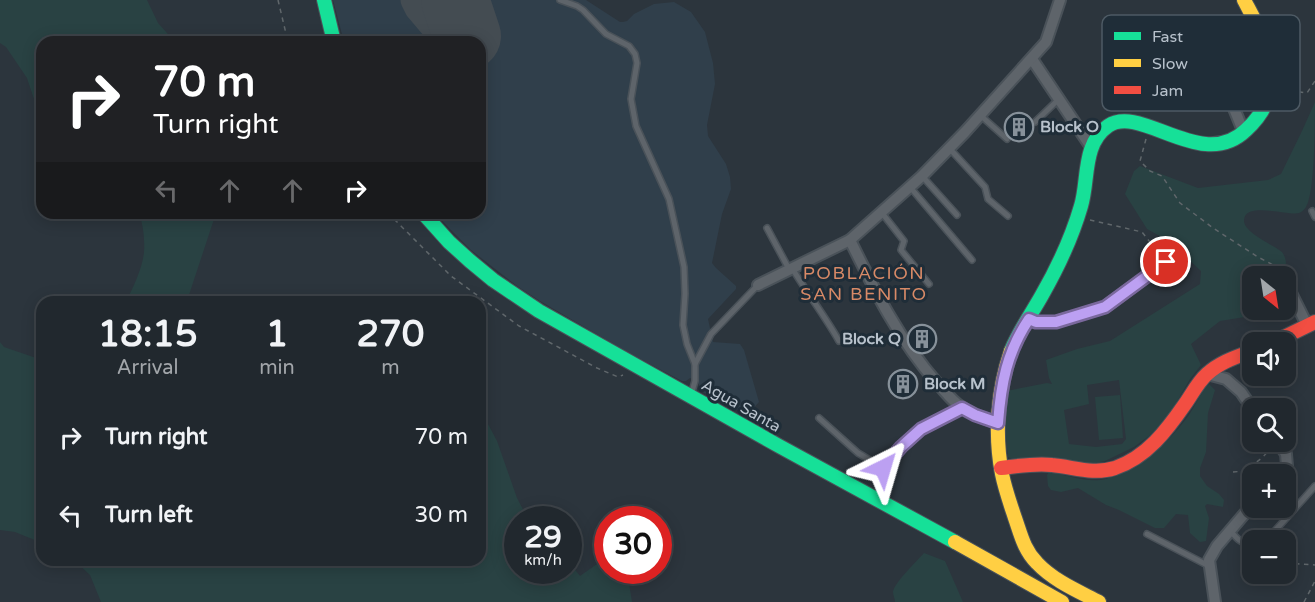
<!DOCTYPE html>
<html lang="en">
<head>
<meta charset="utf-8">
<style>
	body { margin:0; font-family:"Varela Round",sans-serif; background:#2d343a; color:#f1f3f6; height:100vh; display:flex; flex-direction:column; font-size:22px; white-space:nowrap }
	* { box-sizing:border-box; margin:0 }
	p { font-size:20px; color:#a2a6aa }
	.icon { flex:none; width:33px; height:33px; fill:none; stroke:currentColor; stroke-width:2; stroke-linecap:round; stroke-linejoin:round }
	.map { position:relative; flex:1; overflow:hidden }
	.details { position:absolute; left:36px; top:296px; width:450px; height:270px; display:flex; flex-direction:column; background:#21282e; border-radius:18px; box-shadow:0 3px 15px #0003,0 0 0 2px #3e444a }
	.details>* { flex:none }
	.banner { position:absolute; left:36px; top:36px; width:450px; height:183px; border-radius:18px; box-shadow:0 3px 15px #0003,0 0 0 2px #3e444a; background:#202124; color:#fff; overflow:hidden }
	.needle { width:39px; rotate:150deg }
	.fabs { position:absolute; left:1242px; top:266px; display:grid; gap:12px }
	.fabs a { display:grid; place-items:center; width:54px; height:54px; border-radius:12px; background:#21282e; box-shadow:0 3px 15px #0003,0 0 0 2px #3e444a; font-size:30px }
	.speed { position:absolute; left:504px; top:506px; display:flex; gap:12px; font-size:30px; font-weight:700; text-align:center }
	.speed>* { display:grid; place-content:center; width:78px; height:78px; border-radius:50%; background:#21282e; box-shadow:0 3px 15px #0003,0 0 0 2px #3e444a; line-height:1 }
	.speed small { font-size:15px; font-weight:400 }
	.speed .limit { border:9px solid #d22; background:#fff; color:#111 }
	.pin { position:absolute; display:grid; place-items:center; width:51px; height:51px; color:#fff; margin:-26px; border:3px solid #fff; border-radius:50%; box-shadow:0 2px 6px #0007 }
	.me { position:absolute; width:66px; margin:-33px; rotate:40deg; stroke-linejoin:round; filter:drop-shadow(0 0 4px #0008) }
	.turn { display:flex; align-items:center; gap:21px; height:126px; padding:0 18px; font-size:27px }
	.turn .icon { width:78px; height:78px; stroke-width:2.5 }
	.turn b { display:block; font-size:42px; line-height:51px }
	.lanes { display:flex; align-items:center; height:57px; padding:0 18px; background:#0003; justify-content:center; gap:30px; direction:ltr }
	.lanes .off { opacity:.35 }
	.eta { display:flex; justify-content:space-evenly; align-items:center; height:102px; text-align:center }
	.eta b { font-size:36px; font-weight:700; line-height:42px }
	ul { padding:0; list-style:none }
	li { display:flex; align-items:center; gap:18px; height:78px; padding:0 18px }
	li div { flex:1 }
	li b { display:block; font-size:22px }
	li em { font-style:normal }
	.map>svg:first-child { display:block }
</style>
</head>
<body>
<div class="map">
<svg width="1315" height="602" viewBox="0 0 1315 602">
	<rect width="100%" height="100%" fill="#2c353d"/>
	<!-- airport -->
	<path fill="#303f4b" d="M333,0H586L620,22H623L627,21L634,14L654,4L674,2L691,12L705,32L713,63L715,84L707,125L708,136L726,164L730,177L731,189L722,214L712,263L716,268L736,286V289L708,319L713,342L740,344L744,350L759,402L747,415L699,390V384L690,378L686,381H682L629,353L540,301L517,286L490,265L471,250L449,228L435,213H480V42H344Z"/>
	<!-- green -->
	<g fill="#294243" fill-rule="evenodd">
		<path d="M0,0H147L158,23L175,42H42V114L38,111L27,78L6,47L0,43Z"/>
		<path d="M1315,102C1315,123 1315,194 1306,207C1304,210 1302,212 1299,213C1288,216 1245,201 1244,220C1243,233 1274,245 1282,252C1285,256 1286,260 1286,265L1273,276H1252V309H1261L1251,316L1220,321L1191,344L1201,365L1190,379L1168,417L1149,436L1134,447L1105,461L1096,463H1074L1071,460L1067,459C1057,459 1047,458 1037,458C1026,458 1018,463 1008,457L1004,419L1006,391L1047,383L1052,384L1049,378L1046,360L1077,349L1110,341L1200,284L1201,271L1169,241L1147,229L1125,194L1134,171L1140,166L1198,188L1268,180L1281,174L1302,131ZM1119,380L1126,439L1122,444L1096,447L1069,444L1064,410L1089,404L1087,385Z"/>
		<path d="M139,213H216L187,301H126C133,289 143,266 144,252C145,240 143,224 139,213Z"/>
		<path d="M0,342L4,347L42,360V543L15,532L0,530Z"/>
		<path d="M1209,384L1215,390L1208,413L1206,452L1200,468V476L1207,486L1219,494L1224,500L1223,507L1207,504L1205,506L1209,518L1206,541L1200,542L1190,533L1188,515L1176,514L1164,528H1155L1119,510L1106,505L1078,488L1061,492L1051,490L1048,486L1047,475L1049,472C1064,474 1084,482 1100,480C1106,480 1112,476 1117,474C1147,461 1166,445 1186,419C1195,408 1199,394 1209,384Z"/>
		<path d="M1120,395L1123,438L1099,440L1095,397Z"/>
		<path d="M480,420L488,424L497,441L517,498L528,519H518V570H568L569,562L580,576L607,557L608,570H627L632,602H101L90,575L74,560H480Z"/>
		<path d="M924,553L945,561L963,602H895C895,599 893,595 893,592C894,583 917,561 924,553Z"/>
	</g>
	<g fill="none" stroke-linecap="round" stroke-linejoin="round">
		<!-- taxiway -->
		<path stroke="#444c52" stroke-width="27" d="M414,0L418,8L440,34L467,36"/>
		<!-- runway -->
		<path stroke="#444c52" stroke-width="68" d="M455,0L467,36"/>
		<!-- lane casing -->
		<g stroke="#4a5259" stroke-width="8">
			<g id="lane">
				<path d="M560,0L577,6L583,10L606,34L629,46L635,54L637,63L631,99L636,126L669,199L684,267L685,294L683,325L687,344L695,364V381L691,395"/>
				<path d="M980,115L1007,139"/>
				<path d="M1035,122L1059,99"/>
				<path d="M950,149L985,187L988,199L1008,216"/>
				<path d="M922,176L957,215"/>
				<path d="M910,187L972,260"/>
				<path d="M1312,211L1315,217"/>
				<path d="M882,213L904,241L901,250L929,284"/>
				<path d="M767,228L789,269"/>
				<path d="M792,268C807,293 825,316 839,341"/>
				<path d="M695,364L711,334L758,285"/>
				<path d="M819,418L858,453L883,468"/>
				<path d="M1230,530C1236,538 1242,545 1252,543"/>
				<path d="M1147,534L1209,566"/>
				<path d="M1263,540L1272,534L1315,486"/>
			</g>
		</g>
		<!-- street casing -->
		<g stroke="#4a5259" stroke-width="14">
			<g id="street">
				<path d="M1032,59L1091,147"/>
				<path d="M1220,74L1244,133"/>
				<path d="M850,240C875,291 899,340 937,383C945,391 951,400 960,406C971,414 985,419 998,423"/>
				<path d="M1281,274L1282,276"/>
				<path d="M1286,283L1307,325"/>
				<path d="M758,285L850,240L922,176L965,132L1046,42L1060,0"/>
				<path d="M1029,319L1036,322H1056L1105,307L1166,262"/>
				<path d="M1207,374L1226,379L1241,392L1252,408"/>
				<path d="M1277,441L1286,454L1287,466L1280,474"/>
				<path d="M883,468L901,447L921,429L962,408"/>
				<path d="M1215,602L1209,560L1217,546L1252,505"/>
			</g>
		</g>
		<!-- fast casing -->
		<g stroke="#4a5259" stroke-width="16">
			<g id="fast">
				<path d="M324,0L334,42"/>
				<path d="M423,213L449,242L470,261L493,280L539,311L779,446L955,542"/>
				<path d="M1011,351C1019,331 1032,313 1042,295C1058,267 1072,237 1081,206C1089,180 1082,144 1108,126C1141,103 1202,173 1246,130C1256,121 1262,113 1267,101"/>
			</g>
		</g>
		<!-- slow casing -->
		<g stroke="#4a5259" stroke-width="16">
			<g id="slow">
				<path d="M1244,0C1263,36 1277,58 1267,101"/>
				<path d="M1011,351C998,389 994,433 1002,474C1005,489 1010,503 1015,518C1021,535 1024,550 1037,563C1054,581 1078,591 1099,602"/>
				<path d="M955,542L1062,602"/>
			</g>
		</g>
		<!-- jam casing -->
		<g stroke="#4a5259" stroke-width="16">
			<g id="jam">
				<path d="M1274,342L1315,322"/>
				<path d="M1001,468C1018,466 1035,463 1052,465C1074,467 1093,475 1115,468C1147,457 1167,430 1185,404C1192,394 1198,382 1207,374C1220,362 1236,357 1252,351"/>
			</g>
		</g>
		<!-- path -->
		<g stroke="#60676b" stroke-width="1.5" stroke-dasharray="4.5 4.5" stroke-linecap="butt">
			<path d="M278,0L288,42"/>
			<path d="M1281,89L1307,93L1315,81"/>
			<path d="M1146,139L1140,161L1150,171L1162,176L1180,203L1213,228L1258,257L1275,266"/>
			<path d="M388,213L451,276L519,326L597,368L618,377L623,375"/>
			<path d="M1090,220L1142,232L1160,255"/>
			<path d="M1233,472L1245,471L1263,457L1269,450"/>
			<path d="M1244,551L1250,560L1252,561"/>
			<path d="M1286,563L1315,565"/>
			<path d="M1304,602L1315,581"/>
		</g>
		<!-- lane -->
		<use href="#lane" stroke="#5e646a" stroke-width="5"/>
		<!-- street -->
		<use href="#street" stroke="#5e646a" stroke-width="10"/>
		<!-- fast -->
		<use href="#fast" stroke="#16e098" stroke-width="14"/>
		<!-- slow -->
		<use href="#slow" stroke="#ffcf43" stroke-width="14"/>
		<!-- jam -->
		<use href="#jam" stroke="#f24e42" stroke-width="14"/>
	</g>
	<g fill="none" stroke-linecap="round" stroke-linejoin="round">
		<!-- route casing -->
		<g stroke="#7a689d" stroke-width="15">
			<path id="route" d="M883,468L901,447L921,429L962,408L975,415L998,423C1001,383 1007,352 1029,319L1036,322H1056L1105,307L1166,262"/>
		</g>
		<!-- route -->
		<use href="#route" stroke="#bca0f2" stroke-width="10"/>
	</g>
	<!-- icons -->
	<defs>
		<g id="building-ring" transform="scale(1.5)"><circle r="9.5" fill="#1f2d38" stroke="#87919a" stroke-width="1.5"/><path d="M-4-6H4V6H1V3H-1V6H-4ZM-2.5-4.3h1.7v1.8h-1.7ZM.8-4.3h1.7v1.8H.8ZM-2.5-1h1.7V.8h-1.7ZM.8-1h1.7V.8H.8Z" fill="#87919a"/></g>
	</defs>
	<g fill-rule="evenodd">
		<use href="#building-ring" x="1019" y="127"/>
		<use href="#building-ring" x="922" y="339"/>
		<use href="#building-ring" x="903" y="384"/>
	</g>
	<g text-anchor="middle" dominant-baseline="central" stroke-width="6" stroke-linejoin="round" paint-order="stroke">
		<!-- poi labels -->
		<g font-size="16" font-weight="bold" fill="#b8c2cc" stroke="#1f2d38" text-anchor="start">
			<text x="1040" y="127">Block O</text>
			<text x="901" y="339" text-anchor="end">Block Q</text>
			<text x="924" y="384">Block M</text>
		</g>
		<!-- street labels -->
		<g font-size="16" fill="#b8c2cc" stroke="#1f2d38">
			<text transform="translate(741 406) rotate(30)">Agua Santa</text>
		</g>
		<!-- neighbourhood labels -->
		<g font-size="18" letter-spacing="1.5" fill="#d88a67" stroke="#1f2d38">
			<text x="864" y="273">POBLACIÓN<tspan x="864" dy="21">SAN BENITO</tspan></text>
		</g>
	</g>
	<!-- legend -->
	<rect x="1102" y="15" width="198" height="96" rx="9" fill="#1f2d38" stroke="#4d5a64" stroke-width="1.5"/>
	<rect x="1114" y="32" width="27" height="8" fill="#16e098"/>
	<rect x="1114" y="59" width="27" height="8" fill="#ffcf43"/>
	<rect x="1114" y="86" width="27" height="8" fill="#f24e42"/>
	<g font-size="16" fill="#b8c2cc">
		<text x="1152" y="42">Fast</text>
		<text x="1152" y="69">Slow</text>
		<text x="1152" y="96">Jam</text>
	</g>
</svg>
<div class="fabs">
<a><svg class="needle" viewBox="-14 -14 28 28"><path d="M0-13l5 13h-10z" fill="#e53935"/><path d="M0 13l5-13h-10z" fill="#a2a6aa"/></svg></a>
<a><svg class="icon" aria-label="sound" viewBox="0 0 24 24"><path d="M4 9h4l5-4v14l-5-4H4zM17 9q2 3 0 6"/></svg></a>
<a><svg class="icon" aria-label="search" viewBox="0 0 24 24"><circle cx="10" cy="10" r="6"/><path d="M15 15l6 6"/></svg></a>
<a>+</a>
<a>−</a>
</div>
<div class="speed"><div>29<small>km/h</small></div><div class="limit">30</div></div>
<div class="pin" style="left:1166px;top:262px;background:#d93025"><svg class="icon" aria-label="arrive" viewBox="0 0 24 24"><path d="M6 21V4h12l-3 4 3 4H6"/></svg></div>
<svg class="me" style="left:883px;top:468px" viewBox="-20 -20 40 40"><path d="M0-17L14 15 0 8-14 15z" fill="#bca0f2" stroke="#fff" stroke-width="4"/></svg>
<div class="banner">
<div class="turn"><svg class="icon" aria-label="right" viewBox="0 0 24 24"><path d="M7 20v-9h11M14 6l5 5-5 5"/></svg><div><b>70 m</b>Turn right</div></div>
<div class="lanes"><svg class="icon off" aria-label="left" viewBox="0 0 24 24"><path d="M17 20v-9H6M10 6l-5 5 5 5"/></svg><svg class="icon off" aria-label="ahead" viewBox="0 0 24 24"><path d="M12 20V5M6 11l6-6 6 6"/></svg><svg class="icon off" aria-label="ahead" viewBox="0 0 24 24"><path d="M12 20V5M6 11l6-6 6 6"/></svg><svg class="icon" aria-label="right" viewBox="0 0 24 24"><path d="M7 20v-9h11M14 6l5 5-5 5"/></svg></div>
</div>
<section class="details">
<div class="eta">
<div><b>18:15</b><p>Arrival</p></div>
<div><b>1</b><p>min</p></div>
<div><b>270</b><p>m</p></div>
</div>
<ul>
<li><svg class="icon" aria-label="right" viewBox="0 0 24 24"><path d="M7 20v-9h11M14 6l5 5-5 5"/></svg><div><b>Turn right</b></div><em>70 m</em></li>
<li><svg class="icon" aria-label="left" viewBox="0 0 24 24"><path d="M17 20v-9H6M10 6l-5 5 5 5"/></svg><div><b>Turn left</b></div><em>30 m</em></li>
</ul>
</section>
</div>
</body>
</html>
